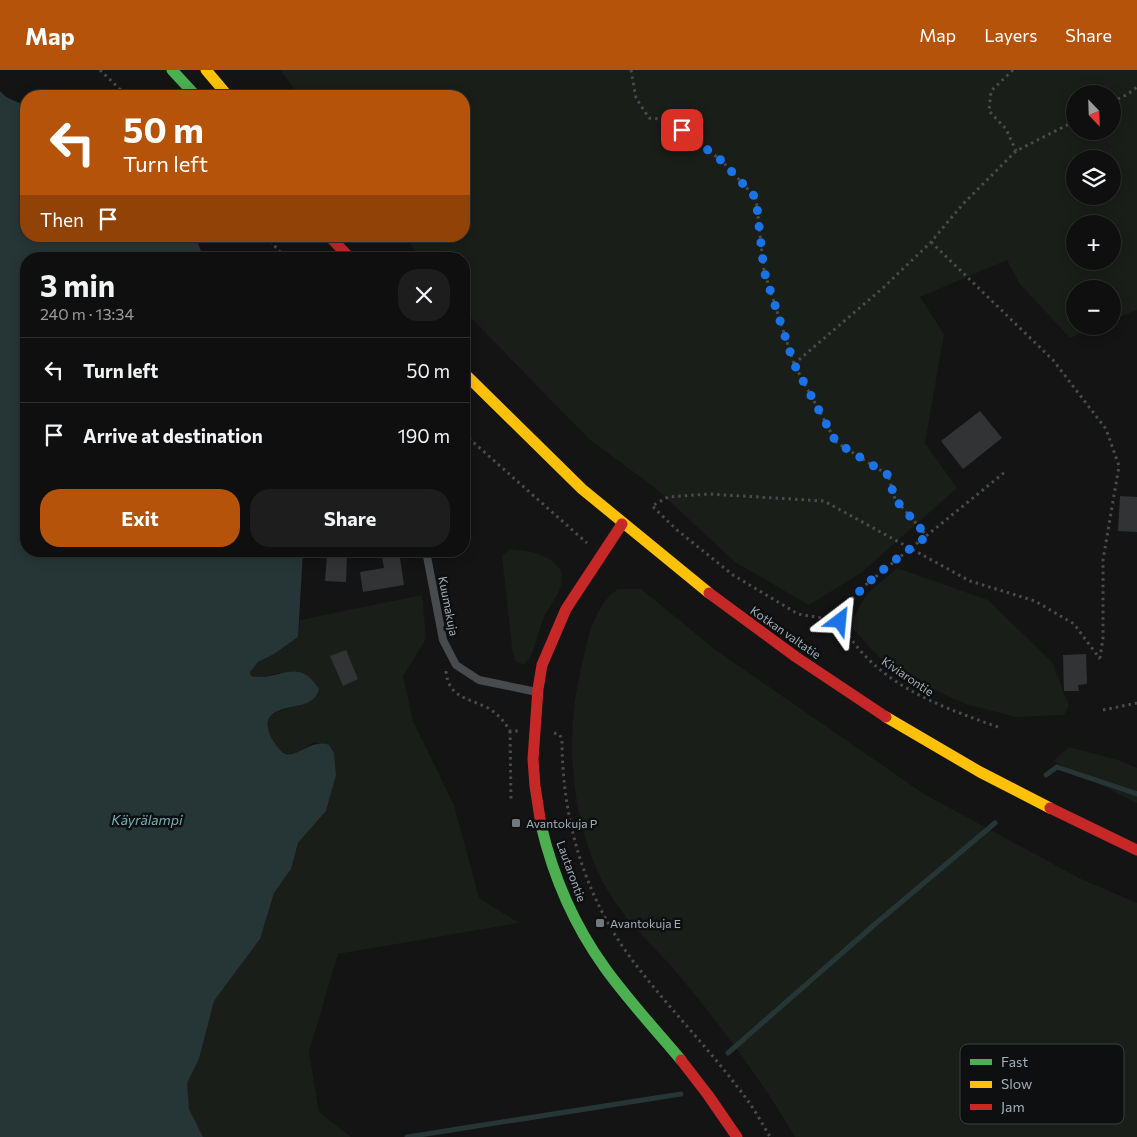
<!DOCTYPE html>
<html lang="en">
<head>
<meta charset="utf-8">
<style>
	body { margin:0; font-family:Commissioner,sans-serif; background:#1d1d1d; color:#f1f3f6; height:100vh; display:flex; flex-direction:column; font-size:19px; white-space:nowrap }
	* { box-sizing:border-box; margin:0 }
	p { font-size:16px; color:#9b9c9e }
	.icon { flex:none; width:28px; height:28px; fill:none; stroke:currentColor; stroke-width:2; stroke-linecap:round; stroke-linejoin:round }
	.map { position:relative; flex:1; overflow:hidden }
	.panel { position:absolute; left:20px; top:182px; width:450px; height:305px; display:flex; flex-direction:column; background:#0f0f0f; border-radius:20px; box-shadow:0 2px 12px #0003,0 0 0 1px #2f2f2f }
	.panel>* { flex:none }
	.top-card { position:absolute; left:20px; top:20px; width:450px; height:152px; border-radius:20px; box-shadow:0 2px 12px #0003,0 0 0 1px #2f2f2f; background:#b45309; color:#fff; overflow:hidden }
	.needle { width:32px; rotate:157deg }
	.buttons { position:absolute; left:1066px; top:15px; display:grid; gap:10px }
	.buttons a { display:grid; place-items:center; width:55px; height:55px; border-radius:50%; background:#0f0f0f; box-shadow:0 2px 12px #0003,0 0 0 1px #2f2f2f; font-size:25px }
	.pin { position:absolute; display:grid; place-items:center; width:42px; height:42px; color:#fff; margin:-21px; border-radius:10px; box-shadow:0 2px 8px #0006 }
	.me { position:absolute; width:55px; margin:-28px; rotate:29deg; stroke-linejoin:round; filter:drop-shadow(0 0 4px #0008) }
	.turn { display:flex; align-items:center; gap:18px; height:105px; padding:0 20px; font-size:22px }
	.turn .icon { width:65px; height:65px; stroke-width:2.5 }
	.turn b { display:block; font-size:35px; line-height:42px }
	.then { display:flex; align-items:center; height:48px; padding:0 20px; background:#0003; gap:10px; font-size:19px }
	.round { display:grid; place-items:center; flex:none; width:52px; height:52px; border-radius:20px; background:#1d1d1d }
	.summary { display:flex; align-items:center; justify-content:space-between; height:85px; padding:0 20px }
	h1 { font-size:30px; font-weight:700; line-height:38px }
	.primary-button { display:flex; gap:10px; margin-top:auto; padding:10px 20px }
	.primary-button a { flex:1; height:58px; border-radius:20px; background:#b45309; color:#fff; font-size:20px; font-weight:700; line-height:58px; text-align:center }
	.primary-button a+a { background:#1d1d1d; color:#f1f3f6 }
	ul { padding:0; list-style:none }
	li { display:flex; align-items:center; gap:15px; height:65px; padding:0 20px; border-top:1px solid #2f2f2f }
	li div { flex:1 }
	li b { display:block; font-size:19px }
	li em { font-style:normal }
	header { display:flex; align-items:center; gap:30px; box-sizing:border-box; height:70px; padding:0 25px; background:#b45309; color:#fff }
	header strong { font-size:24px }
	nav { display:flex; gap:28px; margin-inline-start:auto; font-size:18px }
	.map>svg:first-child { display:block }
</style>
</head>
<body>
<header>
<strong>Map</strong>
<nav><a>Map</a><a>Layers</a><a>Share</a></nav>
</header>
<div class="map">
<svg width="1137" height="1067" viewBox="0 0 1137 1067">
	<rect width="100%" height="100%" fill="#141414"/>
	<!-- green -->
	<g fill="#191e18" fill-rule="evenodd">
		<path d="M280,0H1137V240L1113,250L1112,219H1075V256H1098L1070,268L1020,214L1007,190L920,227L944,264L925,373L957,418L861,503L809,535L735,492L654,417L589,369L464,241V189H421L405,166H464V26H300ZM1075,24H1112V61H1075ZM1075,89H1112V126H1075ZM1075,154H1112V191H1075Z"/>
		<path d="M510,479C529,480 569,488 561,515C558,527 548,538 543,549C537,564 536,583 524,595L515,591L512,577L502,486Z"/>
		<path d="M897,498L988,530L1052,592L1069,636L1064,645L1016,647L965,634L916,611L879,587L853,559V548L867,524Z"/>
		<path d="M618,519H641L717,581L924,724L1081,809L1137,833V1067H795C761,1009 720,955 678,904C659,882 637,862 620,839C573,776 563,678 580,603C586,575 593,535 618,519Z"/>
		<path d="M422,525L426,569L403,606L413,651L454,735L479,828L519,853L338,884L309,982L319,1042L351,1067H203L189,1039L186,1013L199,989L214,931L260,869L274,823L291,799L298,773L326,741L336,705L334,684L329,675C324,674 317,672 313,673C306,676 300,684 292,684C275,685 258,656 274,644C281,638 298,636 307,633L279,603L257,608L251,606L249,602L258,592L274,584L298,567L300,550Z"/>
		<path d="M1069,677L1118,690L1137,698V733L1053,691Z"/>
	</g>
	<!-- water -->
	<path fill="#263637" d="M0,21L6,27L26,36V166H193L198,173L204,189H26V481H303L298,567L274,584L258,592L250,602L251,606C279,612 298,585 319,619C313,640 290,633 274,643C260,653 272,671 280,680C293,695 309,667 329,675L334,683L336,705L326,741L298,773L291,799L274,823L260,869L214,931L199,989L187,1013L189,1039L203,1067H0Z"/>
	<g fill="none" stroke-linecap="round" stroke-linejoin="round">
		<!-- stream -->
		<g stroke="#263637" stroke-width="5">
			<path d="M1046,705L1057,697L1137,724"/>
			<path d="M728,983L874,855L995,753"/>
			<path d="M407,1067L681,1024"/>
		</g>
	</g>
	<!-- building -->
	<g fill="#313334">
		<path d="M980,341L1002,368L963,399L941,371Z"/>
		<path d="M1120,426L1137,427V462L1118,461Z"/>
		<path d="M381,481H399L404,515L363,522L360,502L384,498Z"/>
		<path d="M327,485L347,486L346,512L325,511Z"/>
		<path d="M346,580L358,609L343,616L330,586Z"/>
		<path d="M1086,584L1087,614L1078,615L1079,621H1064L1063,585Z"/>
	</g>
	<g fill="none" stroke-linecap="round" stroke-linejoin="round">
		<!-- path -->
		<g stroke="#494c4e" stroke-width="3" stroke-dasharray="2.5 4" stroke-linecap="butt">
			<path d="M100,0L127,26"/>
			<path d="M631,0L636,28L649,48L669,50L722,91L756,128L764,201L794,294L836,372L888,405L895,429L927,466"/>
			<path d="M1013,0L991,21L989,41L1006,59L1016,81"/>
			<path d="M1112,32L1128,24L1137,17"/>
			<path d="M266,166L286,189"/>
			<path d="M931,172L1053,290L1106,359L1119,396L1103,490V568L1100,588"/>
			<path d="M794,294L884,217L931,172L962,135L1016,81L1075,51"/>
			<path d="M464,364L587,473"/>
			<path d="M840,551L798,544L733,505L677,460L652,436L668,427L709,424L824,431L970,511L1035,531L1074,554L1100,589"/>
			<path d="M446,601C448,628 469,628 488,638C498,644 504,651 510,661H518"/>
			<path d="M1103,640L1137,633"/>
			<path d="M998,657C936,635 873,613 840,551L844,538L863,517L1005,402"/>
			<path d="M510,661L511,730"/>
			<path d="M554,663L559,664L562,669C562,747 583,823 630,887C667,937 712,981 748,1031C756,1042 763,1055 770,1067"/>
		</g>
		<!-- lane -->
		<path stroke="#474b4d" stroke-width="8" d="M426,481L443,570L456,595L479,610L537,622"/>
		<!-- fast -->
		<g stroke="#4caf50" stroke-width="11">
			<path d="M172,0L196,26"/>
			<path d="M541,755C553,806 574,855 605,898C628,930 655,959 681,990"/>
		</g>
		<!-- slow -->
		<g stroke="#ffc107" stroke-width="11">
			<path d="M206,0L228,26"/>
			<path d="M464,303L582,419L709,523"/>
			<path d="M886,647L980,702L1050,738"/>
		</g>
		<!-- jam -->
		<g stroke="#c62828" stroke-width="11">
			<path d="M329,166L351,189"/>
			<path d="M709,523L796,587L886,647"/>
			<path d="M1050,738L1137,780"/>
			<path d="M541,755L535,716L533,689L538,619L542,595L566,539L622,454"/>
			<path d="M681,990L708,1025L737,1067"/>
		</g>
	</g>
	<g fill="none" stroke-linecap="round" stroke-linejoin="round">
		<!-- route -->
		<path stroke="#1a73e8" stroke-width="9" stroke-dasharray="0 16.2" d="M682,60L722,91L756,128L764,201L794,294L836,372L888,405L895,429L927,466C900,487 851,519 840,551"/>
	</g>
	<!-- markers -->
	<g fill="#71797e" stroke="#0e0f10" stroke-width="2">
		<rect x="511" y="748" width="10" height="10" rx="2.5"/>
		<rect x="595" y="848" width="10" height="10" rx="2.5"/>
	</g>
	<g text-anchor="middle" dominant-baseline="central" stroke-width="5" stroke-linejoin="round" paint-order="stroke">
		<!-- street labels -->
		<g font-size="12" fill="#a3b0b7" stroke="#0e0f10">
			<text transform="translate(449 536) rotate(79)">Kuumakuja</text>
			<text transform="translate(786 562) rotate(35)">Kotkan valtatie</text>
			<text transform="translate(908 606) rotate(34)">Kiviarontie</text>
			<text transform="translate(572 801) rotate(70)">Lautarontie</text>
		</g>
		<!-- poi labels -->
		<g font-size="12" fill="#a3b0b7" stroke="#0e0f10" text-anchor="start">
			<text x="526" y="753">Avantokuja P</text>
			<text x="610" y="853">Avantokuja E</text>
		</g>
		<!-- water labels -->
		<g font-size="14" font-style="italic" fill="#76b0b6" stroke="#0e0f10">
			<text x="147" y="749">Käyrälampi</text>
		</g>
	</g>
	<!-- legend -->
	<rect x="960" y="974" width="164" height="80" rx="8" fill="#0e0f10" stroke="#3b3f42" stroke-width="1"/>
	<rect x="970" y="989" width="22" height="6" fill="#4caf50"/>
	<rect x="970" y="1011" width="22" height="7" fill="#ffc107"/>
	<rect x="970" y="1034" width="22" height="6" fill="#c62828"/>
	<g font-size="14" fill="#a3b0b7">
		<text x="1001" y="997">Fast</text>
		<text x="1001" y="1019">Slow</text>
		<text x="1001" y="1042">Jam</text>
	</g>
</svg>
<div class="buttons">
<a><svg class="needle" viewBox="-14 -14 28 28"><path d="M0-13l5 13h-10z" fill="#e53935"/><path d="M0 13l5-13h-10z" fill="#9b9c9e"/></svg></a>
<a><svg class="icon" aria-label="layers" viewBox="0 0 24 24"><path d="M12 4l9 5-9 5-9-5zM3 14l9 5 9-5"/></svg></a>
<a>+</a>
<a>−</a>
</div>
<div class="pin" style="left:682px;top:60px;background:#d93025"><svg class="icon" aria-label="arrive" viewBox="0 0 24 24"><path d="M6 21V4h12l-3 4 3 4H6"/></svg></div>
<svg class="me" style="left:840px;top:551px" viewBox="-20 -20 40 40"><path d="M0-17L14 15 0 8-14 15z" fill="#1a73e8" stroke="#fff" stroke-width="4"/></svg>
<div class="top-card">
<div class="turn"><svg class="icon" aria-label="left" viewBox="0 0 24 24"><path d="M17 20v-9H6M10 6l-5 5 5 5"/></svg><div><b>50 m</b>Turn left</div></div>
<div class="then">Then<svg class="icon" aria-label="arrive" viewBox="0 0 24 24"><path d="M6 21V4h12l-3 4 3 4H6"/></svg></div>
</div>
<section class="panel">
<div class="summary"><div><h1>3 min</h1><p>240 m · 13:34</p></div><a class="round"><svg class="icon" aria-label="close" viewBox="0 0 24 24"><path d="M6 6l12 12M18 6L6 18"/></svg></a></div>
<ul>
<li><svg class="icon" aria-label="left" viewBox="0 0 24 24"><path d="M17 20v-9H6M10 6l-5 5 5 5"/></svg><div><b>Turn left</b></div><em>50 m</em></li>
<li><svg class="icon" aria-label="arrive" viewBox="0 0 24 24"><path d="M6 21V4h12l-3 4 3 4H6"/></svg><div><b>Arrive at destination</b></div><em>190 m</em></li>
</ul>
<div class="primary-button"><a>Exit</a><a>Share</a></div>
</section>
</div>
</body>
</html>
